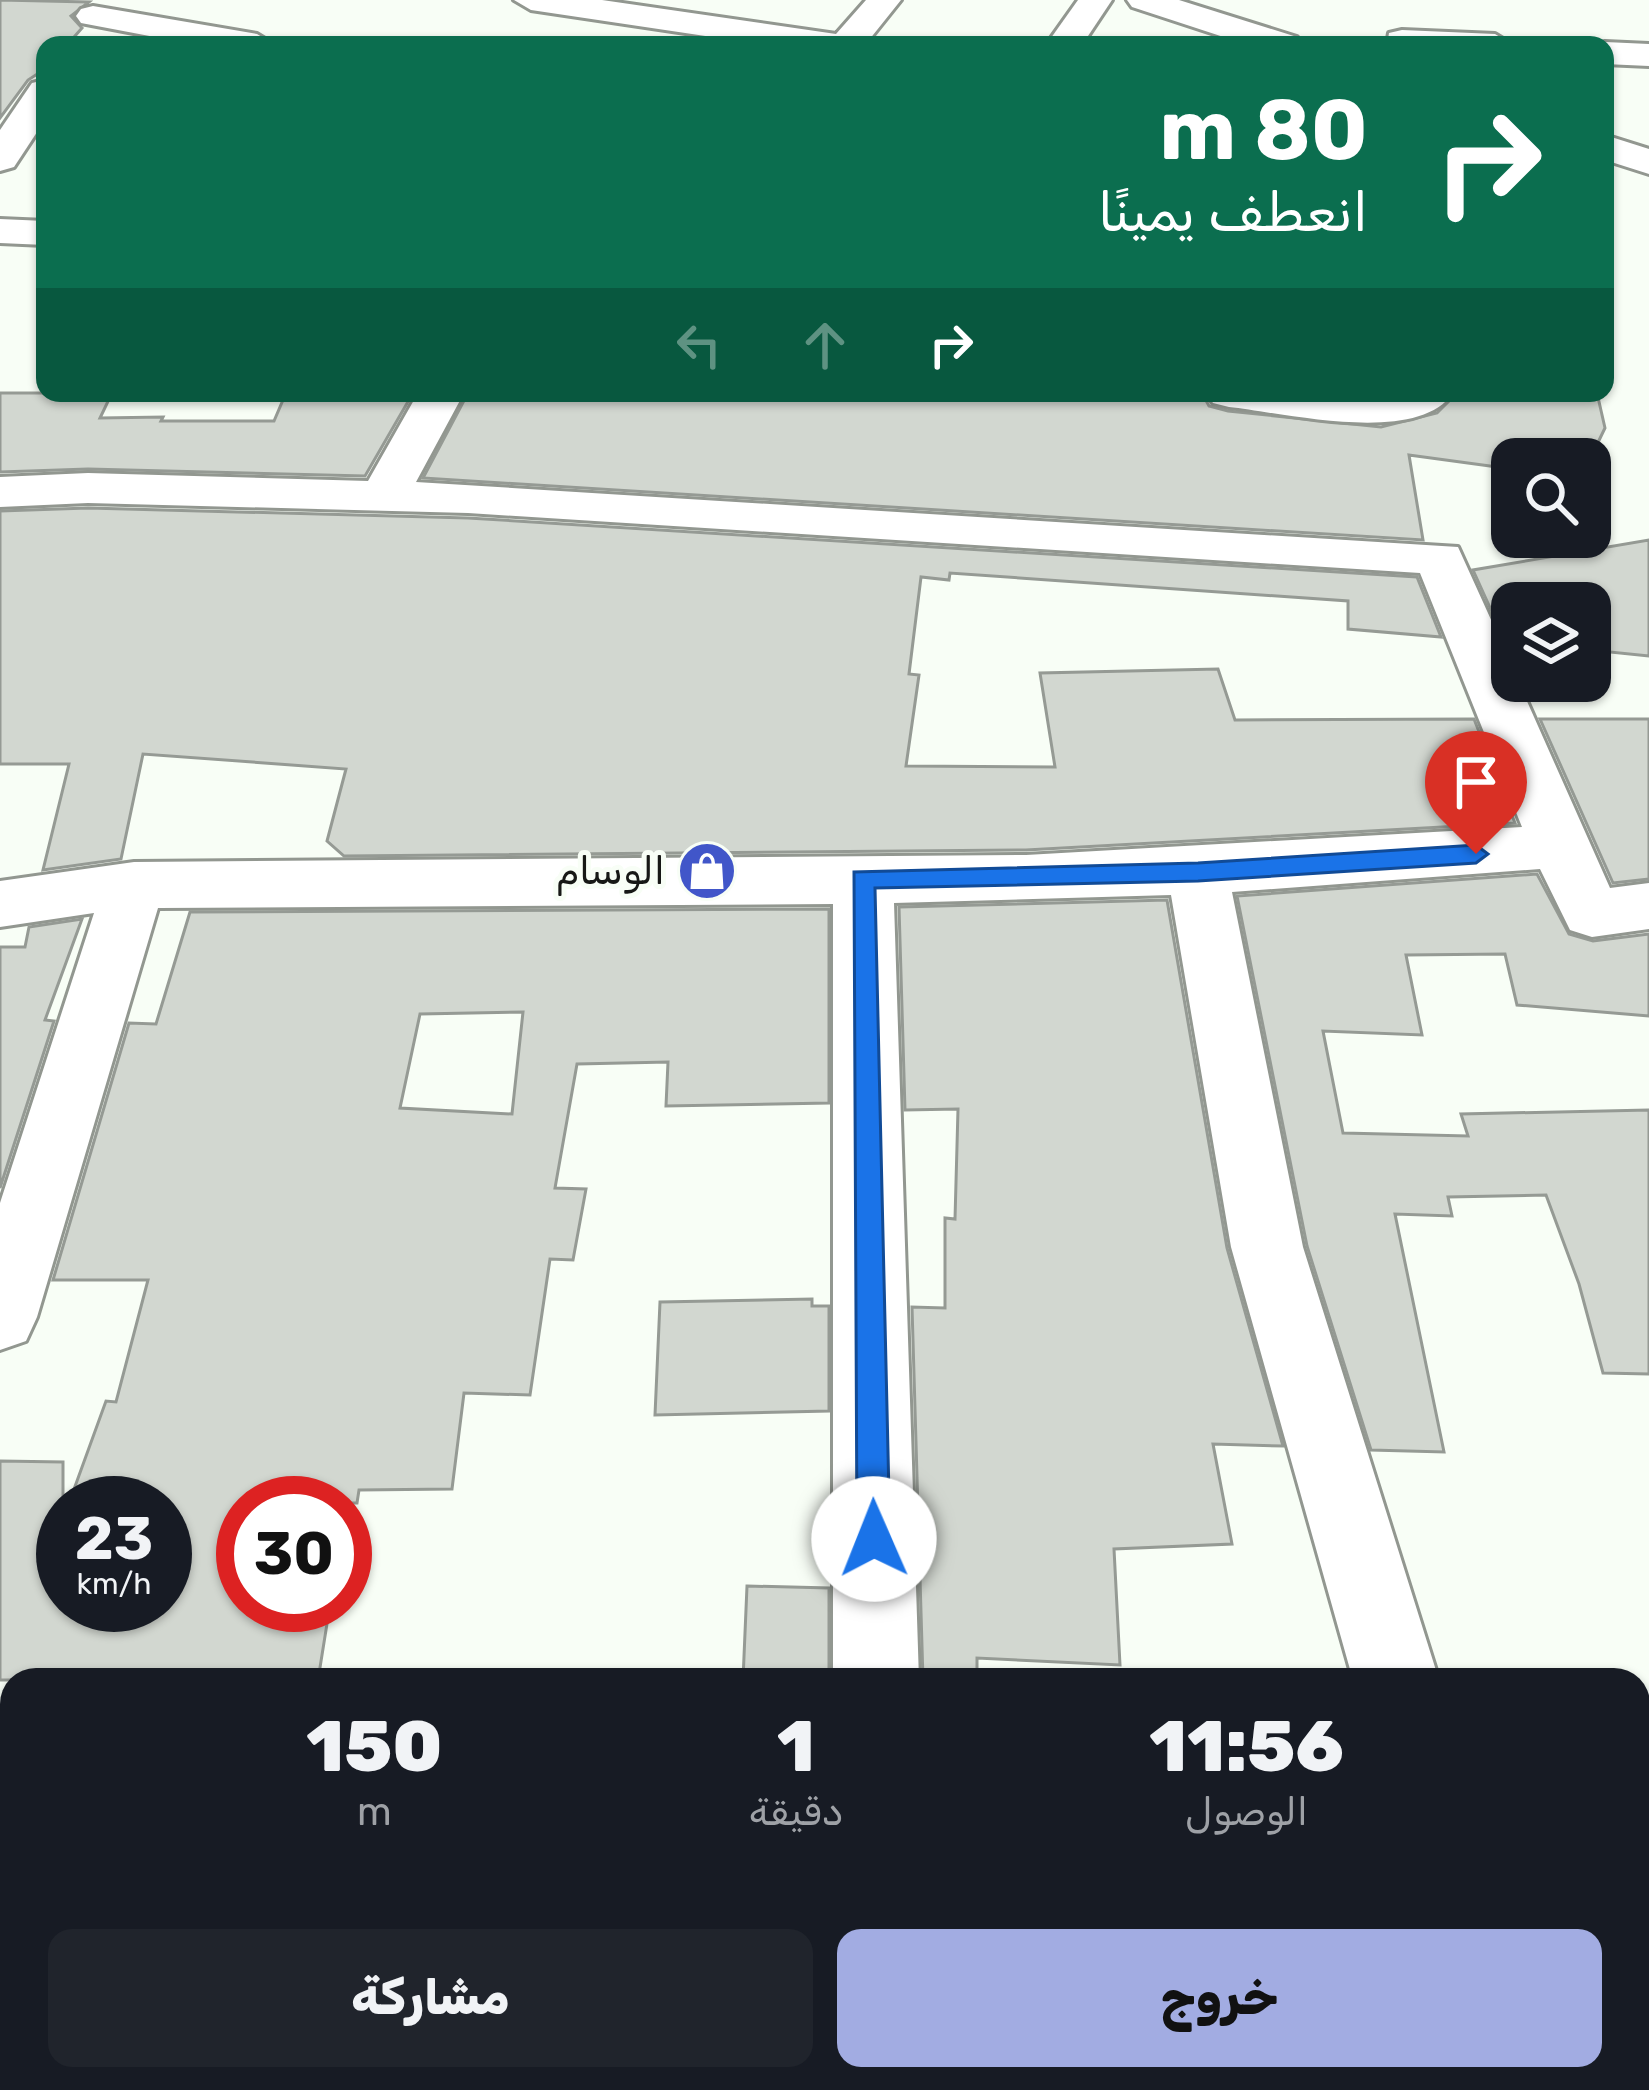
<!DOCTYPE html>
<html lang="ar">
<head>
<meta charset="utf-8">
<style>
	body { margin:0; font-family:Rubik,"Noto Naskh Arabic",sans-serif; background:#20242c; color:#f1f3f6; direction:rtl; height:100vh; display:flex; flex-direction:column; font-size:45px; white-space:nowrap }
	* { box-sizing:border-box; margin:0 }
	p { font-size:39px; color:#9ea1a6 }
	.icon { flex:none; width:66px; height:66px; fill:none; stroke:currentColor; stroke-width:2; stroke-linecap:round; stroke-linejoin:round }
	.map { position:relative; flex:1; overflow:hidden; direction:ltr }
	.panel { position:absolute; left:0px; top:1668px; width:1650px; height:423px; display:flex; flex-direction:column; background:#171b24; border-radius:36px 36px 0 0; box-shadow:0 3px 9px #0004; direction:rtl }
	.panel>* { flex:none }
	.hud { position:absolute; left:36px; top:36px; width:1578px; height:366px; border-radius:24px; box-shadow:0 3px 9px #0004; direction:rtl; background:#0b6e4f; color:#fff; overflow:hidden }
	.fabs { position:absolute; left:1491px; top:438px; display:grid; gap:24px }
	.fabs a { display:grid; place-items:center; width:120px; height:120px; border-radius:24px; background:#171b24; box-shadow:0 3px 9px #0004; font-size:60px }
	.speed { position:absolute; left:36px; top:1476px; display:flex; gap:24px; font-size:60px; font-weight:700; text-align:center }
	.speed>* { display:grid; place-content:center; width:156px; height:156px; border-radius:50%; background:#171b24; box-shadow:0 3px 9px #0004; line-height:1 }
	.speed small { font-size:30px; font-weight:400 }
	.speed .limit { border:18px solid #d22; background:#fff; color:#111 }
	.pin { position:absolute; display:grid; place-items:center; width:102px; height:102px; color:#fff; margin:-123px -51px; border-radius:50% 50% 50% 0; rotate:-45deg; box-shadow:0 0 12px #0007 }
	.pin .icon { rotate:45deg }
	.me { position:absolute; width:132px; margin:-66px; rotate:359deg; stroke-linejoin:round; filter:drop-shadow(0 0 9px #0008) }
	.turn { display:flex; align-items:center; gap:42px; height:252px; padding:0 48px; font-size:54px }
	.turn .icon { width:156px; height:156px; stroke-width:2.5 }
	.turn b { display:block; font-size:84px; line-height:102px }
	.lanes { display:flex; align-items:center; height:114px; padding:0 48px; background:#0003; justify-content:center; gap:60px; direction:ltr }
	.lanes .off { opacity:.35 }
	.eta { display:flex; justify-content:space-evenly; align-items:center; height:204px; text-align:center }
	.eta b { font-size:72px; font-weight:800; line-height:84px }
	.button { display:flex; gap:24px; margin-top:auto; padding:24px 48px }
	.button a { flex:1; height:138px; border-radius:24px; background:#a2ace2; color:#111; font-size:48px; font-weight:800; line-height:138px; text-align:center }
	.button a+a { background:#20242c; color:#f1f3f6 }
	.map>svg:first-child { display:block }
</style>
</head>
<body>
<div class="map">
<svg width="1649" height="2090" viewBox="0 0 1649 2090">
	<rect width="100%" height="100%" fill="#f8fef6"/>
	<!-- building -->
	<g fill="#d2d7d0" stroke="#959a94" stroke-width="3" fill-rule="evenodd">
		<path d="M0,0L89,2L71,16L82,28L67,45H45V69L28,80L0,118Z"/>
		<path d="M0,393H112L100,418L163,417L161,421H274L286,393H413L365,476L88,469L0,472Z"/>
		<path d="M468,393H1202L1209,406L1228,411L1381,427L1437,413L1457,393H1597L1605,428L1590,459H1512V469L1409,455L1423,540L423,478Z"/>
		<path d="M88,508L468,518L1417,577L1441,637L1348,629V601L950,573L949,580L921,577L909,674L919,675L906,766L1055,767L1040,673L1218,669L1235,720L1474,719L1515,823L1026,850L344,856L327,841L346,769L143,754L121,859L43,870L69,764H0V511Z"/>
		<path d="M1649,540V656L1590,650V603H1512V643H1506L1473,570Z"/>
		<path d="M1540,719H1649V879L1613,883Z"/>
		<path d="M1537,874L1569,934L1593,941L1649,934V1016L1517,1005L1505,954L1406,955L1422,1035L1323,1031L1343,1133L1468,1136L1461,1114L1649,1110V1374L1603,1373L1579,1284L1546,1195L1448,1197L1452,1216L1395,1214L1444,1452L1371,1450L1307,1246L1237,896Z"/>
		<path d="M1167,900L1227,1248L1283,1446L1213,1444L1232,1544L1114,1549L1120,1665L977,1658V1680H923L912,1307L945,1308V1218L955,1219L958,1109L905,1110L899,907Z"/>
		<path d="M829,909V1103L666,1106L668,1062L577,1064L555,1188L586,1189L573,1260L550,1259L530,1395L464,1393L452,1489L359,1490L357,1503H243V1605H330L318,1680H0V1461L63,1462V1605H165V1503H69L106,1401L116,1402L148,1280H53L129,1023L156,1024L190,912ZM523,1012L512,1114L400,1108L420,1014Z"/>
		<path d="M82,919L45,1020L54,1021L0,1188V947H25L29,927Z"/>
		<path d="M812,1299V1306H829V1411L655,1415L660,1302Z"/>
		<path d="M747,1586L829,1588V1680H743Z"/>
	</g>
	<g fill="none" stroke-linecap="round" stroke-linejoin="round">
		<!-- minor casing -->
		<g stroke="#929790" stroke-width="6">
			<g id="minor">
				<path d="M514,0H602L836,34L866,0H901L865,45H766L531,10Z"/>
				<path d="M1078,0H1112L1082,45H1046Z"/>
				<path d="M1127,0H1179L1297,37L1302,45H1248L1132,7Z"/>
				<path d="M93,6L257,34L275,45H197L81,23L76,16L81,9Z"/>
				<path d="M1402,30L1495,34L1513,45H1387L1389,33Z"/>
				<path d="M1605,42L1649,44V66L1605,64V45H1594Z"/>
				<path d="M45,80V120L14,167L0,171V130L32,83Z"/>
				<path d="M1605,135L1649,149V174L1605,160Z"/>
				<path d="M0,219L45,221V245L0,243Z"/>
				<path d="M418,393H464L416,482L1458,547L1512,666V681H1518L1610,888L1649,883V929L1592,937L1570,930L1540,869L1232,892L1303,1247L1439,1680H1353L1231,1247L1171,895L894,903L919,1680H833V904L158,908L37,1317L26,1341L0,1350V1203L94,913L0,927V881L134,862L1026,855L1522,827L1420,573L468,513L88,503L0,507V477L88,473L368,481Z"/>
				<path d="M1206,393H1453C1417,446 1286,413 1229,407L1213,403Z"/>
				<rect x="1638" y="1720" width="11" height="88"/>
				<path d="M12,1739V1827L0,1829V1741Z"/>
				<path d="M1492,2079H1590L1594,2090H1496Z"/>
			</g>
		</g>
		<!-- minor -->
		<use href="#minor" fill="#fff" fill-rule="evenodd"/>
	</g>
	<!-- route -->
	<path fill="#1a73e8" stroke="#114b97" stroke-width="3" d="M1476,845L1488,854L1476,863L1198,881L875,888L890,1539L885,1550L874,1555L862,1550L857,1539L854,872L1198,863Z"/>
	<!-- icons -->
	<defs>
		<g id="shop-disc" transform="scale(3)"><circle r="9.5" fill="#4156c9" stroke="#f8fef6"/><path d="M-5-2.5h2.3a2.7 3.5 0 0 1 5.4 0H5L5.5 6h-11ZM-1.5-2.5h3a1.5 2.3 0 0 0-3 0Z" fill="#fff"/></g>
	</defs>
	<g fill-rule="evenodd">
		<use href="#shop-disc" x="707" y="871"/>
	</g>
	<g text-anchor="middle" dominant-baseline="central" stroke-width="10" stroke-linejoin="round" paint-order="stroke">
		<!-- poi labels -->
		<g font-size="39" fill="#171816" stroke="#f8fef6" text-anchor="end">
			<text x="665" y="871">الوسام</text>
		</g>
	</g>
</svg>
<div class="fabs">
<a><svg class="icon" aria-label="search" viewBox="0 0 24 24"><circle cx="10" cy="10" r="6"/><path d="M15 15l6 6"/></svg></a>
<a><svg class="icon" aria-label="layers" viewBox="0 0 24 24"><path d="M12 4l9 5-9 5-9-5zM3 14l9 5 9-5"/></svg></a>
</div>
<div class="speed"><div>23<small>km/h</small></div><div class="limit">30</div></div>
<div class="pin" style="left:1476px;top:854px;background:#d93025"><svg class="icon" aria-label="arrive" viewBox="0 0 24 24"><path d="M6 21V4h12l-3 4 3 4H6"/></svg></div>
<svg class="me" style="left:874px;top:1539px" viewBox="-20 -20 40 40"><circle r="19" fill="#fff"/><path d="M0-13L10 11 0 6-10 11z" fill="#1a73e8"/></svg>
<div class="hud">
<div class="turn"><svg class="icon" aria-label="right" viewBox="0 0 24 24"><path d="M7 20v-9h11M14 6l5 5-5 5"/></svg><div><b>80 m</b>انعطف يمينًا</div></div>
<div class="lanes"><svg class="icon off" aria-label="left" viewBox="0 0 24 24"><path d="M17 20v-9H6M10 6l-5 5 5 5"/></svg><svg class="icon off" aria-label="ahead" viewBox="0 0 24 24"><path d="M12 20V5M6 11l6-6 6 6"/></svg><svg class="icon" aria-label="right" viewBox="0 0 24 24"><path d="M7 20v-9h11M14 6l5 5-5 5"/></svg></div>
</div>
<section class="panel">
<div class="eta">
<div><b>11:56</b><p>الوصول</p></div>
<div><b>1</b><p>دقيقة</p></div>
<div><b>150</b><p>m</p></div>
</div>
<div class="button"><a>خروج</a><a>مشاركة</a></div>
</section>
</div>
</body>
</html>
